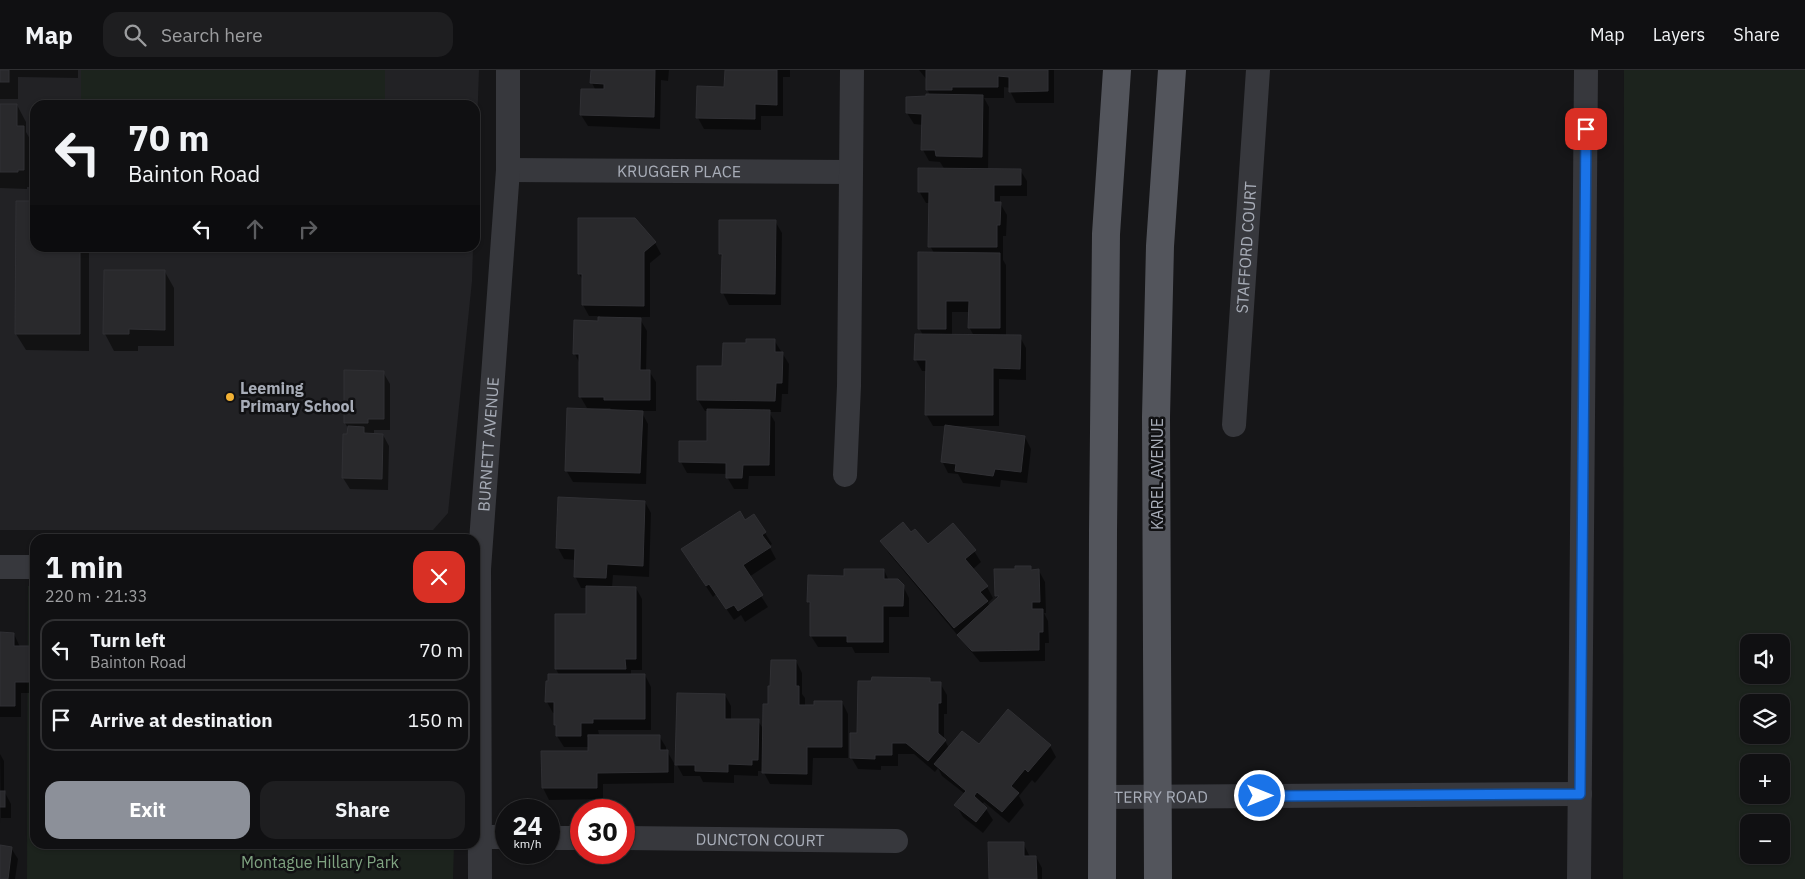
<!DOCTYPE html>
<html lang="en">
<head>
<meta charset="utf-8">
<style>
	body { margin:0; font-family:"IBM Plex Sans",sans-serif; background:#1e1e20; color:#f1f3f6; height:100vh; display:flex; flex-direction:column; font-size:19px; white-space:nowrap }
	* { box-sizing:border-box; margin:0 }
	p { font-size:16px; color:#9c9d9f }
	.icon { flex:none; width:28px; height:28px; fill:none; stroke:currentColor; stroke-width:2; stroke-linecap:round; stroke-linejoin:round }
	.map { position:relative; flex:1; overflow:hidden }
	.drawer { position:absolute; left:30px; top:464px; width:450px; height:315px; display:flex; flex-direction:column; background:#101012; border-radius:15px; box-shadow:0 1px 4px #0004,0 0 0 1px #303032 }
	.drawer>* { flex:none }
	.guide { position:absolute; left:30px; top:30px; width:450px; height:152px; border-radius:15px; box-shadow:0 1px 4px #0004,0 0 0 1px #303032; background:#101012; color:#f1f3f6; overflow:hidden }
	.tools { position:absolute; left:1740px; top:564px; display:grid; gap:10px }
	.tools a { display:grid; place-items:center; width:50px; height:50px; border-radius:10px; background:#101012; box-shadow:0 1px 4px #0004,0 0 0 1px #303032; font-size:25px }
	.speed { position:absolute; left:495px; top:729px; display:flex; gap:10px; font-size:25px; font-weight:700; text-align:center }
	.speed>* { display:grid; place-content:center; width:65px; height:65px; border-radius:50%; background:#101012; box-shadow:0 1px 4px #0004,0 0 0 1px #303032; line-height:1 }
	.speed small { font-size:12px; font-weight:400 }
	.speed .limit { border:8px solid #d22; background:#fff; color:#111 }
	.pin { position:absolute; display:grid; place-items:center; width:42px; height:42px; color:#fff; margin:-21px; border-radius:10px; box-shadow:0 2px 8px #0006 }
	.me { position:absolute; width:55px; margin:-28px; rotate:90deg; stroke-linejoin:round; filter:drop-shadow(0 0 4px #0008) }
	.turn { display:flex; align-items:center; gap:18px; height:105px; padding:0 15px; font-size:22px }
	.turn .icon { width:65px; height:65px; stroke-width:2.5 }
	.turn b { display:block; font-size:35px; line-height:42px }
	.lanes { display:flex; align-items:center; height:48px; padding:0 15px; background:#0003; justify-content:center; gap:25px; direction:ltr }
	.lanes .off { opacity:.35 }
	.round { display:grid; place-items:center; flex:none; width:52px; height:52px; border-radius:15px; background:#1e1e20 }
	.headline { display:flex; align-items:center; justify-content:space-between; height:85px; padding:0 15px }
	h1 { font-size:30px; font-weight:700; line-height:38px }
	.primary-button { display:flex; gap:10px; margin-top:auto; padding:10px 15px }
	.primary-button a { flex:1; height:58px; border-radius:15px; background:#8c9099; color:#fff; font-size:20px; font-weight:700; line-height:58px; text-align:center }
	.primary-button a+a { background:#1e1e20; color:#f1f3f6 }
	ul { padding:0; list-style:none }
	li { display:flex; align-items:center; gap:15px; height:62px; margin:0 10px 8px; padding:0 5px; border:2px solid #303032; border-radius:15px }
	li div { flex:1 }
	li b { display:block; font-size:19px }
	li em { font-style:normal }
	header { display:flex; align-items:center; gap:30px; box-sizing:border-box; height:70px; padding:0 25px; background:#101012; border-bottom:1px solid #303032 }
	header strong { font-size:24px }
	nav { display:flex; gap:28px; margin-inline-start:auto; font-size:18px }
	.search { width:350px; height:45px; background:#1e1e20; display:flex; align-items:center; gap:12px; box-sizing:border-box; padding:0 18px; border-radius:15px; color:#9c9d9f; font-size:19px }
	.map>svg:first-child { display:block }
</style>
</head>
<body>
<header>
<strong>Map</strong>
<div class="search"><svg class="icon" aria-label="search" viewBox="0 0 24 24"><circle cx="10" cy="10" r="6"/><path d="M15 15l6 6"/></svg>Search here</div>
<nav><a>Map</a><a>Layers</a><a>Share</a></nav>
</header>
<div class="map">
<svg width="1805" height="809" viewBox="0 0 1805 809">
	<rect width="100%" height="100%" fill="#161618"/>
	<!-- built -->
	<path fill="#222225" d="M0,0H479L475,112V35H35V178H473L472,211L448,443L433,460H0Z"/>
	<!-- green -->
	<g fill="#1c231d" fill-rule="evenodd">
		<rect x="81" y="0" width="304" height="35"/>
		<path d="M1624,0H1805V809H1623ZM1749,572H1781V605H1749ZM1749,632H1781V665H1749ZM1749,692H1781V725H1749ZM1749,752H1781V785H1749Z"/>
		<path d="M28,516H35V774H454L453,809H27Z"/>
	</g>
	<!-- shadow -->
	<g fill="#0007" fill-rule="evenodd">
		<path d="M0,0H78V8L18,7V29H0Z"/>
		<path d="M592,0H669L668,11L661,10L660,59L588,56L581,45L596,21L592,13Z"/>
		<path d="M726,0H790V7H783V46H761V60L704,59L698,48L726,18Z"/>
		<path d="M919,0H1054V33H1016L1010,21V18L1004,17V28H984L989,37L988,100H1020L1027,111V126H1000V133L1007,145L1006,166H1003V190L1006,195V266L1020,267L1026,278V310L999,309V356H953V358L1025,367L1031,379L1027,413L1001,410L1000,417L963,413L958,404L948,403L942,391L946,356H933L926,344L927,301H922L916,290L923,265L919,258L934,183L930,176V133H926L919,121L945,100L940,92L929,91L923,80V55L914,54L907,43L930,25L927,19V10ZM952,242H970L969,257L974,266H952Z"/>
		<path d="M0,35H17L26,52V62L33,74V117H27V119L0,118Z"/>
		<path d="M35,133V178H89V281L26,280L16,264Z"/>
		<path d="M775,151L782,163L781,235H729L723,223V189L720,184Z"/>
		<path d="M655,173L661,184L650,193V247H626V249H640L647,261L646,301H649L656,312V341H641L648,354L646,414L573,412L566,400L612,341L610,338H587L580,326V294L575,284L600,252V246H589L583,235V210L579,204Z"/>
		<path d="M165,202L174,218V276H138V281H114L105,264Z"/>
		<path d="M774,270L789,294L788,324H782L781,342H769L775,352V406H749L748,419H734L727,407V404L687,403L681,392L708,373V341H705L698,330L724,298L747,274Z"/>
		<path d="M383,302L390,314V360H374V365H383L389,376L388,420L350,419L343,408L349,365V360L345,353Z"/>
		<path d="M645,432L651,443L649,507L613,505L612,518H636L642,529V600H631V605H645L651,617V660H598L599,664H587V667L659,666L666,677V681H667L674,693V713L603,714V729L549,730L543,718V683L589,682V677H564L557,666L558,659L555,655V643H553L547,632L559,605L556,599L588,545V518H581L575,506L576,490L564,489L558,478Z"/>
		<path d="M745,451L765,463L772,474L769,476L776,489L749,507L768,537L745,552L741,545L734,550L716,524L713,527L689,491Z"/>
		<path d="M911,463L928,476L974,481L981,492L972,500L987,517L993,528L988,533L990,537L997,529L996,526L1016,500L1030,497L1033,501H1039L1045,512L1046,543H1044L1048,551L1049,573H1045V591L980,592L888,482L882,471Z"/>
		<path d="M884,500L889,511L903,516L909,528V547H889V583H855L852,577H818L811,566L812,537L808,532L845,507Z"/>
		<path d="M0,564H14L20,577H28L35,589V623H21V647H0Z"/>
		<path d="M796,591L802,603V624L805,628V636L842,632L848,644V688H813L812,715L770,714L763,701H758V706L734,705V713L703,712L700,706H683L677,695L725,625L731,636V650L758,651L764,660L769,636Z"/>
		<path d="M929,609L931,613H940L947,625V644H944V669L949,678L979,676H1050L1056,687L1035,713L1032,710L1019,726L1024,735L1009,753L984,732L982,735L986,739L993,750L983,763L963,747L956,735L965,724L942,706L938,698L935,702L914,684H898V696H881V700L858,699L851,687L858,665Z"/>
		<path d="M0,684L4,691V721L11,734V748H1V753Z"/>
		<path d="M1023,773L1030,787H1036L1042,798V809H990Z"/>
		<path d="M0,776L11,778L18,789L15,809H0Z"/>
	</g>
	<!-- building -->
	<g fill="#29292c" stroke="#303034">
		<rect x="0" y="0" width="9" height="12"/>
		<path d="M591,0H655L654,47L580,45L581,19H604V14L590,13Z"/>
		<path d="M725,0H777V35L755,34V49L696,48L697,16L724,17Z"/>
		<path d="M926,0H1048V21L1009,22V7L998,6V17H952V20H926Z"/>
		<path d="M926,24L983,25L982,87L936,86L935,80H921L922,44L906,43V27L926,26Z"/>
		<path d="M0,34H17V56H24V100H18V102H0Z"/>
		<path d="M918,98L1021,99V115H994V132H1001L1000,155H997V177H928L929,122H918Z"/>
		<path d="M16,131H35V178H80V264H15Z"/>
		<path d="M578,148H635L656,172L644,182V236L582,235V204H578Z"/>
		<path d="M719,150H776L775,224L721,223L722,184H719Z"/>
		<path d="M918,182L1000,183V258H968L969,231H946V259H918Z"/>
		<path d="M104,200H165V260L129,259V264H103Z"/>
		<path d="M598,247L641,248L640,300H650V330H604V327H579V284H573L574,250L598,251Z"/>
		<path d="M915,264L1021,265L1020,299L993,298V345H925L926,290H914Z"/>
		<path d="M746,269H775V282H783L782,313H776L775,331L697,330V296H722L723,273H746Z"/>
		<path d="M344,300L384,301V349H368V353H344Z"/>
		<path d="M567,338L643,341L640,403L565,401Z"/>
		<path d="M707,339L770,340L769,395H743L742,408H726V393L679,392V371H707Z"/>
		<path d="M945,355L1025,366L1021,402L995,399L993,406L955,401L956,394L941,392Z"/>
		<path d="M348,356L364,357V363L383,364L382,409L342,408L343,364H347Z"/>
		<path d="M558,427L645,431L643,496L607,494L606,508L574,507L575,479L556,478Z"/>
		<path d="M740,441L745,450L754,444L766,462L762,465L771,477L743,495L763,525L738,541L734,535L726,539L709,514L706,516L681,479Z"/>
		<path d="M903,452L911,462L915,459L928,474L953,453L976,480L965,489L988,516L980,522L988,531L954,558L880,471Z"/>
		<path d="M1015,496H1031V500L1039,499L1040,532H1032V539H1043V562H1039V580L972,581L957,565L999,526H995L994,499H1015Z"/>
		<path d="M844,499H884V509H898L904,515L903,536H883V572H847V566H810V532H807L808,505L844,506Z"/>
		<path d="M586,516L636,517V589H625L626,599H555V544H586Z"/>
		<path d="M0,562L14,563V576H29V612H15V636H0Z"/>
		<path d="M771,590H796V616H799V635H814V631H842V677H807V704L762,703L763,634H768V616H770Z"/>
		<path d="M548,604H645V649H593V653H581V666H556V655H554V632H545L546,611H548Z"/>
		<path d="M872,607L930,608V612H941V633H938V663L946,670L928,691L906,673H892V685H875V689L850,688V663H857L858,611H871Z"/>
		<path d="M677,623L725,624V649H759L758,690H752V695L728,694V702L695,701V695H675Z"/>
		<path d="M1008,639L1051,675L1028,702L1025,699L1011,716L1019,723L1002,742L977,722L974,726L987,738L976,752L954,735L966,721L934,694L962,661L979,674Z"/>
		<path d="M588,665H660V680H668V702L597,703V718H542L541,681H588Z"/>
		<rect x="0" y="721" width="5" height="16"/>
		<path d="M988,772H1024V786H1036L1037,809H989Z"/>
		<path d="M0,775L12,777L8,809H0Z"/>
	</g>
	<g fill="none" stroke-linecap="round" stroke-linejoin="round">
		<!-- street -->
		<g stroke="#37383d" stroke-width="24">
			<path id="s1" d="M508,100L851,102"/>
			<path id="s2" d="M1234,355L1258,0"/>
			<path d="M845,405L849,316L852,0"/>
			<path d="M0,497H35"/>
			<path id="s3" d="M1102,727L1580,724"/>
			<path d="M481,767H506"/>
			<path d="M549,768H581"/>
			<path id="s4" d="M624,768L896,771"/>
			<path id="s5" d="M480,809L479,499L508,100V0"/>
			<path d="M1579,809L1586,0"/>
		</g>
		<!-- primary -->
		<g stroke="#53555c" stroke-width="28">
			<path d="M1102,809L1103,461L1106,164L1117,0"/>
			<path d="M1158,809L1156,347L1160,176L1172,0"/>
		</g>
	</g>
	<g fill="none" stroke-linecap="round" stroke-linejoin="round">
		<!-- route casing -->
		<g stroke="#114b97" stroke-width="12">
			<path id="route" d="M1260,726L1580,724L1586,59"/>
		</g>
		<!-- route -->
		<use href="#route" stroke="#1a73e8" stroke-width="9"/>
	</g>
	<!-- markers -->
	<circle fill="#f2b134" stroke="#111113" stroke-width="2" cx="230" cy="327" r="5"/>
	<g text-anchor="middle" dominant-baseline="central" stroke-width="5" stroke-linejoin="round" paint-order="stroke">
		<!-- street labels -->
		<g font-size="16" fill="#a8adb8" stroke="#111113">
			<text stroke="none"><textPath href="#s1" startOffset="171">KRUGGER PLACE</textPath></text>
			<text stroke="none"><textPath href="#s2" startOffset="178">STAFFORD COURT</textPath></text>
			<text stroke="none"><textPath href="#s5" startOffset="435">BURNETT AVENUE</textPath></text>
			<text transform="translate(1157 404) rotate(-90)">KAREL AVENUE</text>
			<text stroke="none"><textPath href="#s3" startOffset="59">TERRY ROAD</textPath></text>
			<text stroke="none"><textPath href="#s4" startOffset="136">DUNCTON COURT</textPath></text>
		</g>
		<!-- poi labels -->
		<g font-size="16" font-weight="bold" fill="#a8adb8" stroke="#111113" text-anchor="start">
			<text x="240" y="318">Leeming<tspan x="240" dy="18">Primary School</tspan></text>
		</g>
		<!-- park labels -->
		<g font-size="16" fill="#7fa381" stroke="#111113">
			<text x="320" y="792">Montague Hillary Park</text>
		</g>
	</g>
</svg>
<div class="tools">
<a><svg class="icon" aria-label="sound" viewBox="0 0 24 24"><path d="M4 9h4l5-4v14l-5-4H4zM17 9q2 3 0 6"/></svg></a>
<a><svg class="icon" aria-label="layers" viewBox="0 0 24 24"><path d="M12 4l9 5-9 5-9-5zM3 14l9 5 9-5"/></svg></a>
<a>+</a>
<a>−</a>
</div>
<div class="speed"><div>24<small>km/h</small></div><div class="limit">30</div></div>
<div class="pin" style="left:1586px;top:59px;background:#d93025"><svg class="icon" aria-label="arrive" viewBox="0 0 24 24"><path d="M6 21V4h12l-3 4 3 4H6"/></svg></div>
<svg class="me" style="left:1260px;top:726px" viewBox="-20 -20 40 40"><circle r="17" fill="#1a73e8" stroke="#fff" stroke-width="3"/><path d="M0-11L8 9 0 5-8 9z" fill="#fff"/></svg>
<div class="guide">
<div class="turn"><svg class="icon" aria-label="left" viewBox="0 0 24 24"><path d="M17 20v-9H6M10 6l-5 5 5 5"/></svg><div><b>70 m</b>Bainton Road</div></div>
<div class="lanes"><svg class="icon" aria-label="left" viewBox="0 0 24 24"><path d="M17 20v-9H6M10 6l-5 5 5 5"/></svg><svg class="icon off" aria-label="ahead" viewBox="0 0 24 24"><path d="M12 20V5M6 11l6-6 6 6"/></svg><svg class="icon off" aria-label="right" viewBox="0 0 24 24"><path d="M7 20v-9h11M14 6l5 5-5 5"/></svg></div>
</div>
<section class="drawer">
<div class="headline"><div><h1>1 min</h1><p>220 m · 21:33</p></div><a class="round" style="background:#d93025;color:#fff"><svg class="icon" aria-label="close" viewBox="0 0 24 24"><path d="M6 6l12 12M18 6L6 18"/></svg></a></div>
<ul>
<li><svg class="icon" aria-label="left" viewBox="0 0 24 24"><path d="M17 20v-9H6M10 6l-5 5 5 5"/></svg><div><b>Turn left</b><p>Bainton Road</p></div><em>70 m</em></li>
<li><svg class="icon" aria-label="arrive" viewBox="0 0 24 24"><path d="M6 21V4h12l-3 4 3 4H6"/></svg><div><b>Arrive at destination</b></div><em>150 m</em></li>
</ul>
<div class="primary-button"><a>Exit</a><a>Share</a></div>
</section>
</div>
</body>
</html>
